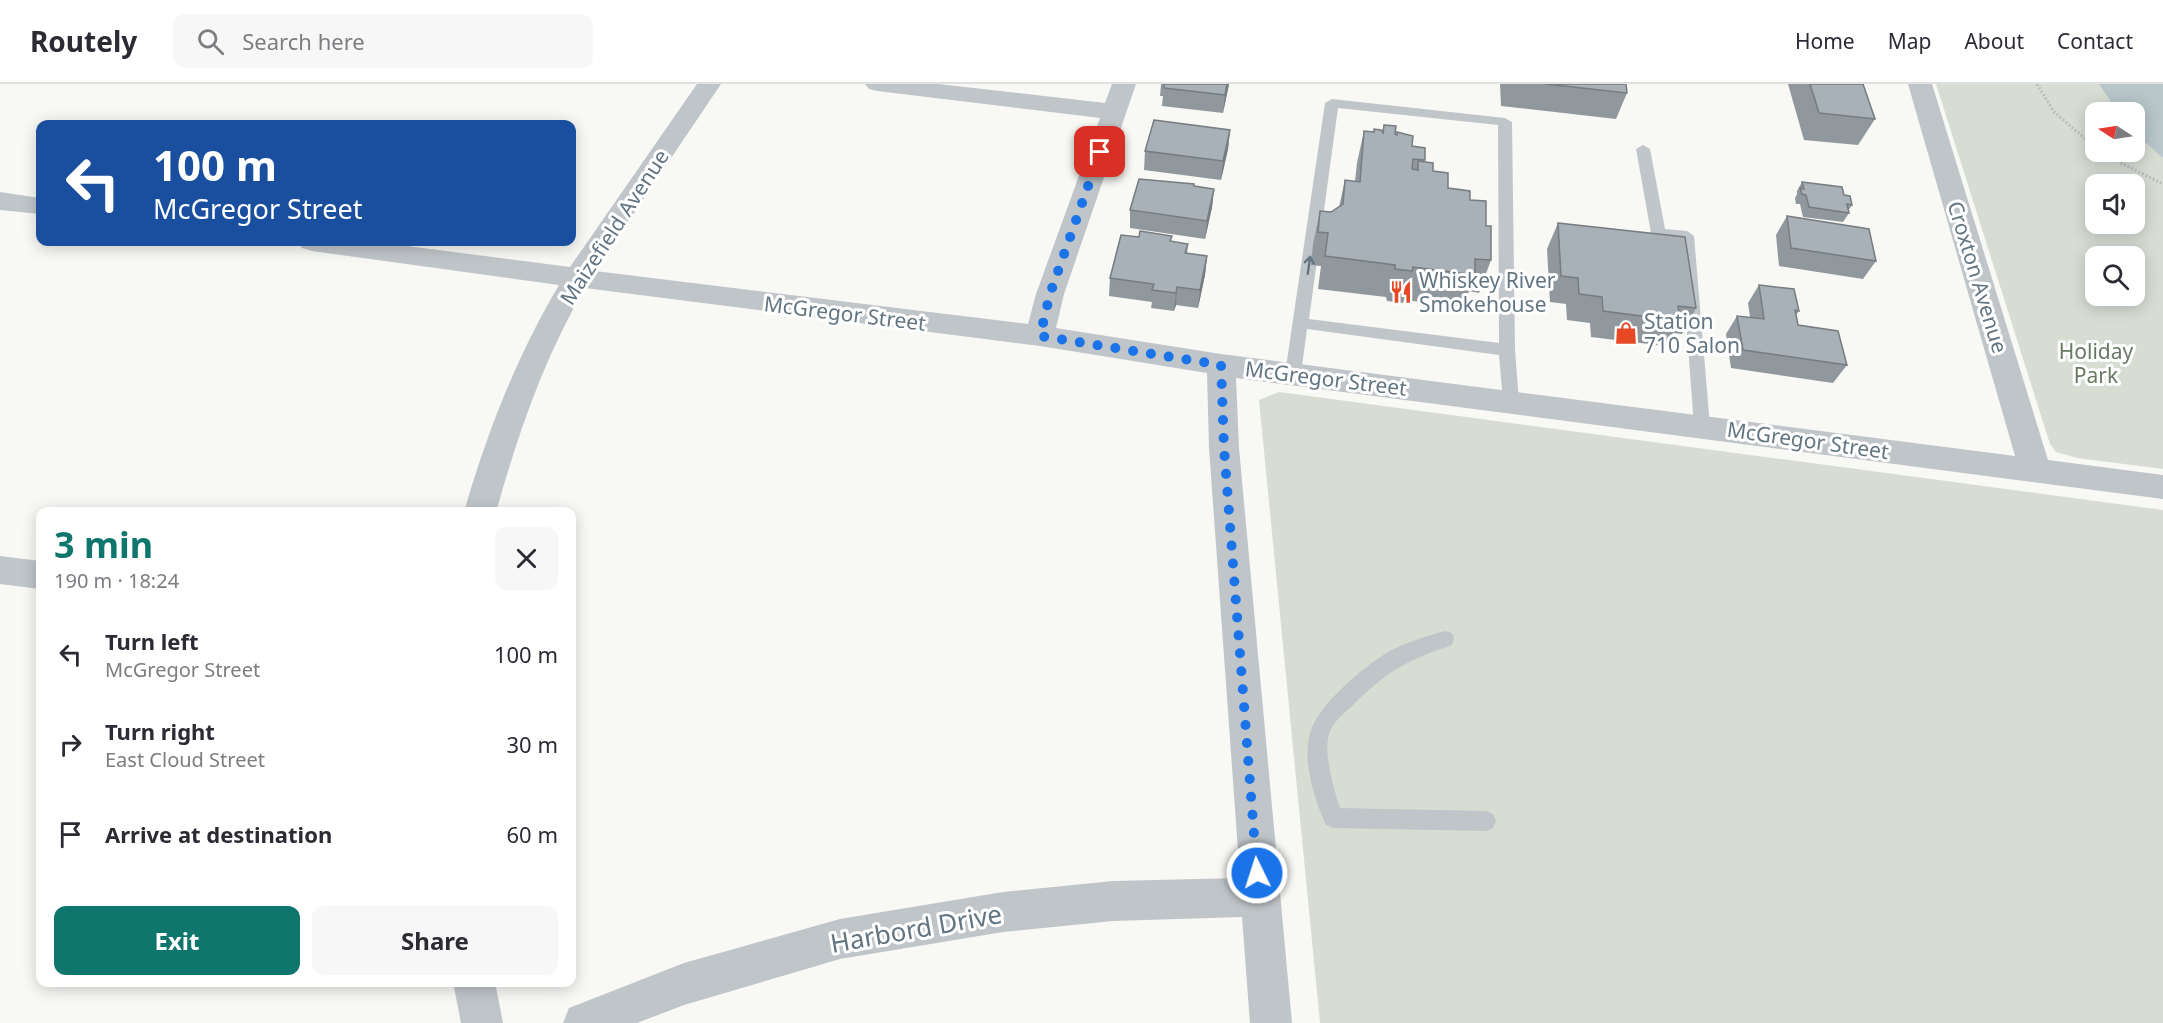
<!DOCTYPE html>
<html lang="en">
<head>
<meta charset="utf-8">
<style>
	body { margin:0; font-family:"Noto Sans",sans-serif; background:#f7f7f7; color:#2b2b33; height:100vh; display:flex; flex-direction:column; font-size:22px; white-space:nowrap }
	* { box-sizing:border-box; margin:0 }
	p { font-size:20px; color:#7c7c81 }
	.icon { flex:none; width:33px; height:33px; fill:none; stroke:currentColor; stroke-width:2; stroke-linecap:round; stroke-linejoin:round }
	.map { position:relative; flex:1; overflow:hidden }
	.sheet { position:absolute; left:36px; top:423px; width:540px; height:480px; display:flex; flex-direction:column; background:#fff; border-radius:12px; box-shadow:0 3px 15px #0003 }
	.sheet>* { flex:none }
	.banner { position:absolute; left:36px; top:36px; width:540px; height:126px; border-radius:12px; box-shadow:0 3px 15px #0003; background:#1a4fa0; color:#fff; overflow:hidden }
	.needle { width:39px; rotate:282deg }
	.tools { position:absolute; left:2085px; top:18px; display:grid; gap:12px }
	.tools a { display:grid; place-items:center; width:60px; height:60px; border-radius:12px; background:#fff; box-shadow:0 3px 15px #0003; font-size:30px }
	.pin { position:absolute; display:grid; place-items:center; width:51px; height:51px; color:#fff; margin:-26px; border-radius:12px; box-shadow:0 3px 9px #0006 }
	.me { position:absolute; width:66px; margin:-33px; rotate:356deg; stroke-linejoin:round; filter:drop-shadow(0 0 4px #0008) }
	.turn { display:flex; align-items:center; gap:21px; height:126px; padding:0 18px; font-size:27px }
	.turn .icon { width:78px; height:78px; stroke-width:2.5 }
	.turn b { display:block; font-size:42px; line-height:51px }
	.round { display:grid; place-items:center; flex:none; width:63px; height:63px; border-radius:12px; background:#f7f7f7 }
	.summary { display:flex; align-items:center; justify-content:space-between; height:102px; padding:0 18px }
	h1 { font-size:36px; font-weight:700; line-height:45px; color:#0f766e }
	.primary-button { display:flex; gap:12px; margin-top:auto; padding:12px 18px }
	.primary-button a { flex:1; height:69px; border-radius:12px; background:#0f766e; color:#fff; font-size:24px; font-weight:700; line-height:69px; text-align:center }
	.primary-button a+a { background:#f7f7f7; color:#2b2b33 }
	ul { padding:0; list-style:none }
	li { display:flex; align-items:center; gap:18px; height:90px; padding:0 18px }
	li div { flex:1 }
	li b { display:block; font-size:22px }
	li em { font-style:normal }
	header { display:flex; align-items:center; gap:36px; box-sizing:border-box; height:84px; padding:0 30px; background:#fff; border-bottom:2px solid #e1e1e2 }
	header strong { font-size:28px }
	nav { display:flex; gap:33px; margin-inline-start:auto; font-size:21px }
	.search { width:420px; height:54px; background:#f7f7f7; display:flex; align-items:center; gap:15px; box-sizing:border-box; padding:0 21px; border-radius:12px; color:#7c7c81; font-size:22px }
	.map>svg:first-child { display:block }
</style>
</head>
<body>
<header>
<strong>Routely</strong>
<div class="search"><svg class="icon" aria-label="search" viewBox="0 0 24 24"><circle cx="10" cy="10" r="6"/><path d="M15 15l6 6"/></svg>Search here</div>
<nav><a>Home</a><a>Map</a><a>About</a><a>Contact</a></nav>
</header>
<div class="map">
<svg width="2163" height="939" viewBox="0 0 2163 939">
	<rect width="100%" height="100%" fill="#f8f8f5"/>
	<!-- green -->
	<g fill="#d8ddd4" fill-rule="evenodd">
		<path d="M1936,0H2163V385L2077,374L2056,368L2050,360ZM2096,28H2134V68H2096ZM2096,100H2134V140H2096ZM2096,172H2134V212H2096Z"/>
		<path d="M1279,308L2163,426V939H1320L1259,316Z"/>
	</g>
	<!-- water -->
	<path fill="#b8c6c9" d="M2099,0H2163V74L2135,49L2134,28H2118Z"/>
	<g fill="none" stroke-linecap="round" stroke-linejoin="round">
		<!-- path -->
		<g stroke="#babec0" stroke-width="3" stroke-dasharray="2 2" stroke-linecap="butt">
			<path d="M2037,0L2054,28L2096,64"/>
			<path d="M2099,68L2163,100"/>
		</g>
		<!-- lane -->
		<g fill="#c0c5c9" fill-rule="evenodd">
			<path d="M1332,15L1505,34L1512,38L1515,266L1519,317L1517,321H1505L1503,317L1499,271L1307,245L1301,290L1299,294H1287L1285,290L1325,19ZM1338,24L1498,41L1499,259L1309,235Z"/>
			<path d="M1643,61L1650,65L1665,145L1687,147L1694,152L1710,342L1708,346L1702,348L1696,346L1694,342L1680,156L1658,154L1651,149L1636,65Z"/>
			<path d="M1445,547L1452,549L1454,555L1452,561C1405,577 1387,587 1351,623C1344,629 1334,638 1330,647C1322,667 1334,705 1340,724L1486,727L1493,730L1496,737L1493,744L1486,747L1333,744L1326,741C1314,715 1301,674 1311,646C1320,620 1361,585 1385,570C1403,559 1424,553 1445,547Z"/>
		</g>
		<!-- street -->
		<g fill="#c0c5c9" fill-rule="evenodd">
			<path d="M697,0H721L595,187L1028,240L1036,210L1100,34L877,7L869,5L865,0H938L1105,19L1112,0H1136L1064,210L1056,244L1221,270L2015,372L1908,0H1932L2048,376L2163,391V415L1236,294L1239,364L1292,939H1250L1242,833L1113,837L1003,848L840,875L684,921L637,939H563L569,924L684,879L840,835L1003,808L1113,797L1240,794L1209,364L1207,289L1040,262L585,204C544,274 518,350 496,428H464C487,348 517,272 559,201L312,167L302,164L298,158H376L570,183Z"/>
			<path d="M0,108L40,114V130L0,126Z"/>
			<path d="M0,472L40,477V505L0,500Z"/>
			<path d="M453,898H495L503,939H461Z"/>
		</g>
	</g>
	<!-- wall -->
	<g fill="#90989d">
		<path d="M1161,0H1229L1223,29L1162,22L1163,12H1160Z"/>
		<path d="M1500,0H1626L1627,9L1616,35L1501,22Z"/>
		<path d="M1788,0H1863L1875,35L1858,61L1804,56Z"/>
		<path d="M1384,41L1395,50H1397V48L1412,62L1425,76L1424,78L1448,104L1470,116L1486,142L1491,176L1479,209L1469,207L1464,223L1404,216L1403,219L1387,217L1386,213L1318,205L1321,182L1311,181L1313,160L1320,127L1331,128L1339,123L1345,96L1355,97L1357,79L1364,47L1382,48Z"/>
		<path d="M1230,46L1228,65L1221,96L1144,86L1145,67Z"/>
		<path d="M1802,98L1844,111L1852,121L1848,127L1849,129L1843,138L1803,133L1800,120H1796L1795,114L1797,110V107Z"/>
		<path d="M1194,102L1214,105L1212,123L1205,155L1130,144V126Z"/>
		<path d="M1787,132L1876,177L1863,195L1779,182L1776,151Z"/>
		<path d="M1558,139L1696,224L1682,250L1673,249L1665,262L1591,253L1590,239L1567,236L1566,220L1550,218L1547,165Z"/>
		<path d="M1139,153L1188,160L1187,170L1207,172L1205,191L1198,224L1176,221L1174,227L1151,224L1152,218L1109,212L1110,194Z"/>
		<path d="M1759,201L1799,227L1796,231L1798,241L1847,281L1833,299L1731,284L1726,250L1737,232L1750,233L1748,219Z"/>
	</g>
	<!-- shaded-wall -->
	<g fill="#767c80">
		<path d="M1227,0H1229L1223,29L1225,11Z"/>
		<path d="M1230,46L1228,65L1221,96L1223,77Z"/>
		<path d="M1214,105L1212,123L1205,155L1207,137Z"/>
		<path d="M1207,172L1205,191L1198,224L1200,206Z"/>
		<path d="M1177,203L1176,221L1174,227L1176,209Z"/>
	</g>
	<!-- building -->
	<g fill="#a8b1b7" stroke="#767c80" stroke-width="1.5">
		<path d="M1164,0H1227L1225,11L1164,4Z"/>
		<path d="M1546,0H1626L1627,9Z"/>
		<path d="M1810,0H1863L1875,35L1819,29Z"/>
		<path d="M1154,36L1230,46L1223,77L1145,67Z"/>
		<path d="M1384,41L1396,42L1395,50L1397,51V48L1413,52L1412,62L1425,64V76L1413,75L1412,85L1418,86V77L1433,79V87L1448,89V104L1470,107V116L1486,117V142H1491V176L1475,175V191L1413,183L1412,187L1395,185V181L1325,172L1328,149L1318,148L1320,127L1331,128L1343,120L1345,96L1360,98L1364,47L1374,48V45L1381,46L1383,49Z"/>
		<path d="M1139,95L1194,100V102L1214,105L1207,137L1130,126Z"/>
		<path d="M1802,98L1842,103L1844,111L1850,112L1852,121L1847,120L1849,129L1809,123L1806,111L1802,110L1800,104L1804,105Z"/>
		<path d="M1787,132L1869,145L1876,177L1791,164Z"/>
		<path d="M1558,139L1685,153L1696,224L1678,222L1680,237L1603,227L1602,213L1579,210L1578,194L1561,192Z"/>
		<path d="M1140,147L1172,152L1170,157L1188,160L1185,169L1207,172L1200,206L1177,203L1176,209L1152,206L1154,200L1110,194L1121,151L1139,153Z"/>
		<path d="M1759,201L1794,205L1799,227L1795,226L1798,241L1838,247L1847,281L1743,266L1737,232L1764,235Z"/>
	</g>
	<!-- one-way arrows -->
	<defs><path id="oneway-shaft" d="M-6 0H5M1.5-3L5.5 0L1.5 3" fill="none" stroke-width="1.6" stroke-linecap="round" stroke-linejoin="round" transform="scale(1.5)"/></defs>
	<use stroke="#627581" href="#oneway-shaft" transform="translate(1309 181) rotate(-82)"/>
	<g fill="none" stroke-linecap="round" stroke-linejoin="round">
		<!-- route -->
		<path stroke="#1a73e8" stroke-width="10" stroke-dasharray="0 18" d="M1100,68L1050,210L1040,252L1221,281L1224,364L1257,789"/>
	</g>
	<!-- icons -->
	<defs>
		<g id="restaurant-bare" transform="scale(1.8)"><path d="M-5-6h1v4h1v-4h1v4h1v-4h1v5L-1.5 .5V6h-2V.5L-5-1ZM5-6V6H3V1.5H1.5Q1.5-4 5-6Z" fill="#e84925" stroke="#fff" stroke-width="2.5" paint-order="stroke"/></g>
		<g id="shop-bare" transform="scale(1.8)"><path d="M-5-2.5h2.3a2.7 3.5 0 0 1 5.4 0H5L5.5 6h-11ZM-1.5-2.5h3a1.5 2.3 0 0 0-3 0Z" fill="#e84925" stroke="#fff" stroke-width="2.5" paint-order="stroke"/></g>
	</defs>
	<g fill-rule="evenodd">
		<use href="#restaurant-bare" x="1401" y="208"/>
		<use href="#shop-bare" x="1626" y="249"/>
	</g>
	<g text-anchor="middle" dominant-baseline="central" stroke-width="6" stroke-linejoin="round" paint-order="stroke">
		<!-- street labels -->
		<g font-size="21" fill="#627581" stroke="#fff">
			<text transform="translate(614 143) rotate(-57)">Maizefield Avenue</text>
			<text transform="translate(1978 193) rotate(73)">Croxton Avenue</text>
			<text transform="translate(845 229) rotate(7)">McGregor Street</text>
			<text transform="translate(1326 294) rotate(7)">McGregor Street</text>
			<text transform="translate(1808 356) rotate(8)">McGregor Street</text>
		</g>
		<!-- poi labels -->
		<g font-size="21" fill="#627581" stroke="#fff" text-anchor="start">
			<text x="1419" y="196">Whiskey River<tspan x="1419" dy="24">Smokehouse</tspan></text>
			<text x="1644" y="237">Station<tspan x="1644" dy="24">710 Salon</tspan></text>
		</g>
		<!-- park labels -->
		<g font-size="21" fill="#667961" stroke="#fff">
			<text x="2096" y="267">Holiday<tspan x="2096" dy="24">Park</tspan></text>
		</g>
		<!-- near-street labels -->
		<g font-size="26" fill="#627581" stroke="#fff">
			<text transform="translate(916 844) rotate(-10)">Harbord Drive</text>
		</g>
	</g>
</svg>
<div class="tools">
<a><svg class="needle" viewBox="-14 -14 28 28"><path d="M0-13l5 13h-10z" fill="#e53935"/><path d="M0 13l5-13h-10z" fill="#7c7c81"/></svg></a>
<a><svg class="icon" aria-label="sound" viewBox="0 0 24 24"><path d="M4 9h4l5-4v14l-5-4H4zM17 9q2 3 0 6"/></svg></a>
<a><svg class="icon" aria-label="search" viewBox="0 0 24 24"><circle cx="10" cy="10" r="6"/><path d="M15 15l6 6"/></svg></a>
</div>
<div class="pin" style="left:1100px;top:68px;background:#d93025"><svg class="icon" aria-label="arrive" viewBox="0 0 24 24"><path d="M6 21V4h12l-3 4 3 4H6"/></svg></div>
<svg class="me" style="left:1257px;top:789px" viewBox="-20 -20 40 40"><circle r="17" fill="#1a73e8" stroke="#fff" stroke-width="3"/><path d="M0-11L8 9 0 5-8 9z" fill="#fff"/></svg>
<div class="banner">
<div class="turn"><svg class="icon" aria-label="left" viewBox="0 0 24 24"><path d="M17 20v-9H6M10 6l-5 5 5 5"/></svg><div><b>100 m</b>McGregor Street</div></div>
</div>
<section class="sheet">
<div class="summary"><div><h1>3 min</h1><p>190 m · 18:24</p></div><a class="round"><svg class="icon" aria-label="close" viewBox="0 0 24 24"><path d="M6 6l12 12M18 6L6 18"/></svg></a></div>
<ul>
<li><svg class="icon" aria-label="left" viewBox="0 0 24 24"><path d="M17 20v-9H6M10 6l-5 5 5 5"/></svg><div><b>Turn left</b><p>McGregor Street</p></div><em>100 m</em></li>
<li><svg class="icon" aria-label="right" viewBox="0 0 24 24"><path d="M7 20v-9h11M14 6l5 5-5 5"/></svg><div><b>Turn right</b><p>East Cloud Street</p></div><em>30 m</em></li>
<li><svg class="icon" aria-label="arrive" viewBox="0 0 24 24"><path d="M6 21V4h12l-3 4 3 4H6"/></svg><div><b>Arrive at destination</b></div><em>60 m</em></li>
</ul>
<div class="primary-button"><a>Exit</a><a>Share</a></div>
</section>
</div>
</body>
</html>
